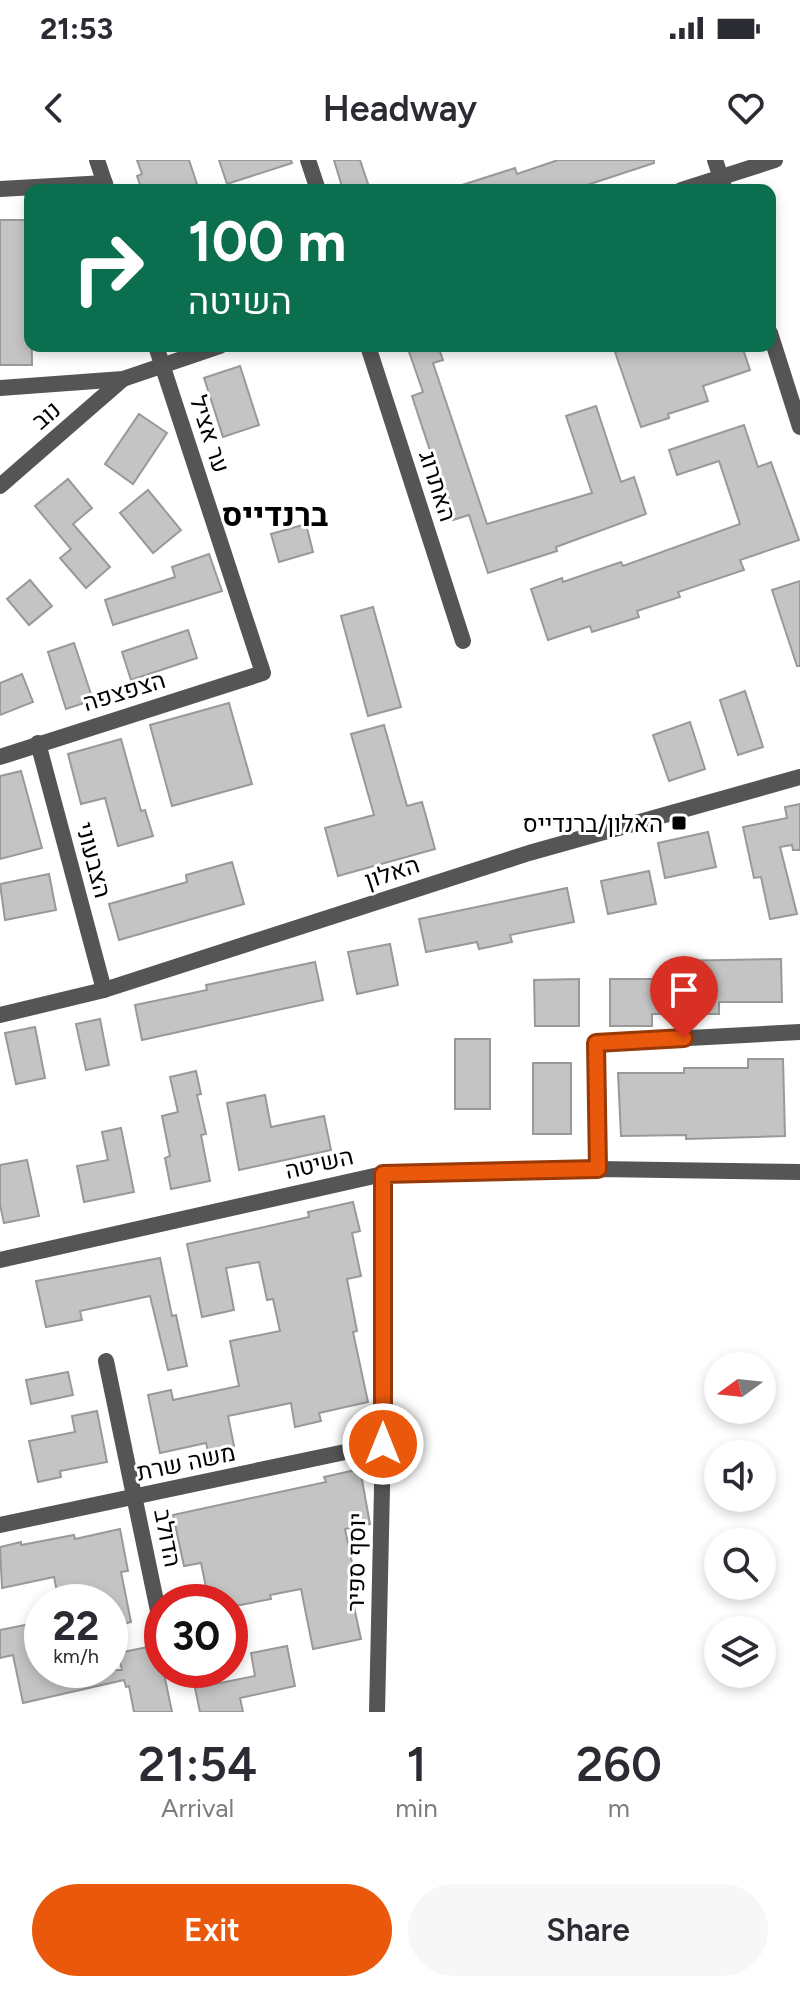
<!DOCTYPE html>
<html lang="en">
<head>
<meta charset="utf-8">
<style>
	body { margin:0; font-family:Figtree,Heebo,sans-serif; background:#f7f7f7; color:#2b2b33; height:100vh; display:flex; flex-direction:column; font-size:30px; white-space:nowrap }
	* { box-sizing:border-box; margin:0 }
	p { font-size:26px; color:#7c7c81 }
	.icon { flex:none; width:44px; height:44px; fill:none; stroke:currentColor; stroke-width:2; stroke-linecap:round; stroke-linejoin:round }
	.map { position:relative; height:1552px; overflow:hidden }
	.side { display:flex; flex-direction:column; background:#fff; flex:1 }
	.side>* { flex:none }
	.hud { position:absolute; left:24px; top:24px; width:752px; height:168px; border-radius:16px; box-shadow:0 4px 12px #0003; background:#0b6e4f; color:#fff; overflow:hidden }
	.needle { width:52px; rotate:255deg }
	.tools { position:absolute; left:704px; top:1192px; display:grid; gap:16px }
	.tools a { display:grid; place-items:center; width:72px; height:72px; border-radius:50%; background:#fff; box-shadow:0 4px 12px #0003; font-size:40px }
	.speed { position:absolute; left:24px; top:1424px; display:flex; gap:16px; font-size:40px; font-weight:700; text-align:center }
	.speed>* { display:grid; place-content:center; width:104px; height:104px; border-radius:50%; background:#fff; box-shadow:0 4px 12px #0003; line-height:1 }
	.speed small { font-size:20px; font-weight:400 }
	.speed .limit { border:12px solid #d22; background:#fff; color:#111 }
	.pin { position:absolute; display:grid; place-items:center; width:68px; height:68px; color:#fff; margin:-82px -34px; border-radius:50% 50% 50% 0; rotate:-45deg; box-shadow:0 0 8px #0007 }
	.pin .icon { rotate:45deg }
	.me { position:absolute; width:88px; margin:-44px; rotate:0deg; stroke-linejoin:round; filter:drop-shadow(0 0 6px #0008) }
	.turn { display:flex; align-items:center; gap:28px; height:168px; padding:0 32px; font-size:36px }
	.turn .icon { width:104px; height:104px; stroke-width:2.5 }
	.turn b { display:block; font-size:56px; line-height:68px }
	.eta { display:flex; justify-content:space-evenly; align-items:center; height:136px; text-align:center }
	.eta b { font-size:48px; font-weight:600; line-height:56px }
	.primary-button { display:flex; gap:16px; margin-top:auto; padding:16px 32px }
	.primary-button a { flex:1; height:92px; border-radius:48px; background:#ea580c; color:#fff; font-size:32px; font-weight:600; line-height:92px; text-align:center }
	.primary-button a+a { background:#f7f7f7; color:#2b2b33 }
	.status { display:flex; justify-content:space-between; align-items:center; height:56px; padding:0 40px; background:#fff; direction:ltr }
	.status svg { height:22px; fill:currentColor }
	header { display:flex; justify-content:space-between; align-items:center; height:104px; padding:0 32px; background:#fff; font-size:36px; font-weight:600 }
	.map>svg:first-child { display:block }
</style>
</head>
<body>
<div class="status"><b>21:53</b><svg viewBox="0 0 49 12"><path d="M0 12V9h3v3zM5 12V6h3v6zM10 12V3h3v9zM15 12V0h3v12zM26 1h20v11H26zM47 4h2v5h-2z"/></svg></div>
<header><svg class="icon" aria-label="back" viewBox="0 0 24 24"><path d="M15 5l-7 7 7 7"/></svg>Headway<svg class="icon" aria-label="heart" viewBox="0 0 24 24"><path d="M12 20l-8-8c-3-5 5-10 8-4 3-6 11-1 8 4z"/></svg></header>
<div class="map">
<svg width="800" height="1552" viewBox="0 0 800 1552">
	<rect width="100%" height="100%" fill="#fff"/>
	<!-- building -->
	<g fill="#c4c4c4" stroke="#999" stroke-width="2">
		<path d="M137,0H189L197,24L179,30H142L137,16L142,14Z"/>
		<path d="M219,0H291L292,3L227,24Z"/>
		<path d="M334,0H360L370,30H343Z"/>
		<path d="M558,0H654V3L581,27L582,30H457L456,27L515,8L517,14Z"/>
		<path d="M0,60H30L32,205H0Z"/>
		<path d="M407,186H438L443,200L433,203L487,364L592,333L566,256L596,246L621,322L634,317L646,354L556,387L557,391L488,413L469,355L453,360L412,236L423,232Z"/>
		<path d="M633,186H742L750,210L703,226L708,241L668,254L669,258L641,267L615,192Z"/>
		<path d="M240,206L259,265L223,277L204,218Z"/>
		<path d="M139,254L167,273L133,324L105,304Z"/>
		<path d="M744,265L758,307L771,302L799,380L740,400L744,410L678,432L680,437L637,451L639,457L592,472L590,466L548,480L531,429L562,418L563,422L621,402L623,406L740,364L719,301L677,315L669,290Z"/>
		<path d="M68,319L92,348L73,364L110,407L86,428L60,398L71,389L35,346Z"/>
		<path d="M148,330L181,370L153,393L120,353Z"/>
		<path d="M306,364L313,392L279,402L271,374Z"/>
		<path d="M209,394L222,431L113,465L105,440L175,417L172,407Z"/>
		<path d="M30,420L52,446L29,465L7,439Z"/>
		<path d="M800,421V506H797L772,430Z"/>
		<path d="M373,447L401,547L368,556L341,456Z"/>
		<path d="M188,470L197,498L131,520L122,492Z"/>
		<path d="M74,483L93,540L66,549L48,492Z"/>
		<path d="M22,514L33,542L0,555V523Z"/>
		<path d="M745,531L763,587L738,595L720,540Z"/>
		<path d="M229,543L252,624L172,646L150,565Z"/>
		<path d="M690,562L705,609L669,621L653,575Z"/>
		<path d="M384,565L407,646L422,642L435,689L338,716L325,668L374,655L351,574Z"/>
		<path d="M121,579L141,651L145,650L153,676L118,686L105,638L81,644L68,594Z"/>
		<path d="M21,611L42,688L0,699V616Z"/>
		<path d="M800,644V690H793L792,685L780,687L797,754L770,759L761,717L754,718L743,667L787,658L785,647Z"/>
		<path d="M708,672L716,707L665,718L658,683Z"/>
		<path d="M232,702L244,744L119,780L109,744L187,722L186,715Z"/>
		<path d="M649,711L656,744L608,754L601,721Z"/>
		<path d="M49,714L56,750L5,760L0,724Z"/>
		<path d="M567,728L574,762L510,775L512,782L479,789L477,782L426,792L419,759Z"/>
		<path d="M390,784L398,825L357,834L348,792Z"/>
		<path d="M781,799L782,842H719V854H652V866H610V819H671V801Z"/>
		<path d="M315,802L323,840L142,880L135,845L207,830L206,825Z"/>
		<path d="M579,819V866H535L534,820Z"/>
		<path d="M100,859L109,905L86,910L76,864Z"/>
		<path d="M35,867L45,918L16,924L5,873Z"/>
		<rect x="455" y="879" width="35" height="70"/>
		<path d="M748,899H783L785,976L686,979V975L621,976L618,913H684V908H748Z"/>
		<rect x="533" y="903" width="38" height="71"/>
		<path d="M196,911L201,934L197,935L206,974L201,975L210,1021L171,1029L165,998L170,996L162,956L178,952L170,917Z"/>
		<path d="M265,935L271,967L324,956L331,990L239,1010L227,943Z"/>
		<path d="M121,968L134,1032L84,1042L77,1006L108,1000L102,972Z"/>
		<path d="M27,1000L39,1056L4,1063L0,1045V1005Z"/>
		<path d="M353,1042L360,1071L352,1073L361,1116L347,1119L357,1171L353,1172L368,1242L319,1253L321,1261L295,1267L291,1243L228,1256L234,1286L208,1291L206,1283L160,1293L148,1235L171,1230L173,1240L239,1226L230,1181L280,1171L273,1139L267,1140L259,1102L226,1108L234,1150L202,1157L187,1084L309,1057L308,1052Z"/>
		<path d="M160,1098L172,1156L176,1155L187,1206L168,1210L150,1136L80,1151L82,1160L46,1167L36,1121Z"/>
		<path d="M68,1212L73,1235L31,1244L26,1220Z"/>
		<path d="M97,1251L107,1302L60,1311L61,1317L38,1322L29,1281L75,1272L72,1256Z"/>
		<path d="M360,1309L370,1364L345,1369L355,1417L348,1419L361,1479L313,1489L301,1429L270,1435L271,1439L230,1447V1442H209L201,1403L184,1406L173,1355L326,1322L324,1317Z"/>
		<path d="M120,1369L128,1411L121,1412L131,1462L110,1467V1442H59L54,1417L2,1428L0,1387L21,1382V1385L74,1375L75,1379Z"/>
		<path d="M30,1464L41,1510H122L118,1493L158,1485L172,1552H134L129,1526L126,1527L124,1520L23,1543L13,1495L0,1498V1470Z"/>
		<path d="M287,1486L295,1526L240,1538L243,1552H200L195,1528L255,1516L251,1493Z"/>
	</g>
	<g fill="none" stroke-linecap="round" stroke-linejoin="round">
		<!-- street -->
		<g stroke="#555" stroke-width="16">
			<path d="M97,0L107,30"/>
			<path d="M308,0L318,30"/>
			<path d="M715,0L725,30"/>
			<path d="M0,29L105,23"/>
			<path d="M681,30L775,0"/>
			<path d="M770,173L800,267"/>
			<path d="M368,186L463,481"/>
			<path d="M0,228L123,219L220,186"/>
			<path d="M0,326L123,219"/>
			<path d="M38,583L104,830"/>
			<path d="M0,597L263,513L156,186"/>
			<path d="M0,855L104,830L529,693L800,617"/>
			<path d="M598,1009L596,883L800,872"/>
			<path d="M0,1100L383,1014L598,1009L800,1012"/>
			<path d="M106,1201L162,1470"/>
			<path d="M0,1365L383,1284"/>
			<path d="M377,1552L383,1284V1014"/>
		</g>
	</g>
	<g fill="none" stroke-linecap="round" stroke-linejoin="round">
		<!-- route casing -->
		<g stroke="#983908" stroke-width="20">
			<path id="route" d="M383,1284V1014L598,1009L596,883L684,878"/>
		</g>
		<!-- route -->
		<use href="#route" stroke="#ea580c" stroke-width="14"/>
	</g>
	<!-- markers -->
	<rect fill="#000" stroke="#fff" stroke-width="3" x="671" y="655" width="16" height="16" rx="4"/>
	<g text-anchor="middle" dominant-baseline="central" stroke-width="6" stroke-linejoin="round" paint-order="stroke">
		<!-- street labels -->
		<g font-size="24" fill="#000" stroke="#fff">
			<text transform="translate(46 255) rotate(-41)">נוב</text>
			<text transform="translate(210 274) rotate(72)">ער אציל</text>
			<text transform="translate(438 326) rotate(72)">האתרוג</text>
			<text transform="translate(124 531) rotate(-17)">הצפצפה</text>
			<text transform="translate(94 700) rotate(75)">הצבעוני</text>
			<text transform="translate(392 712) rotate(-18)">האלון</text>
			<text transform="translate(319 1003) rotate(-13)">השיטה</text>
			<text transform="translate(186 1302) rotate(-12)">משה שרת</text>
			<text transform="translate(168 1378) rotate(79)">הדולב</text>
			<text transform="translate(356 1402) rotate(-89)">יוסף ספיר</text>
		</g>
		<!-- poi labels -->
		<g font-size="24" fill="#000" stroke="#fff" text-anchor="end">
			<text x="663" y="663">האלון/ברנדייס</text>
		</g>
		<!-- district labels -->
		<g font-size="32" font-weight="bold" fill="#000" stroke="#fff">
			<text x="275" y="355">ברנדייס</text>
		</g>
	</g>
</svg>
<div class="tools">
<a><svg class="needle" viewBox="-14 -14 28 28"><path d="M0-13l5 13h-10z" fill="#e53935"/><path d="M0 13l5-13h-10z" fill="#7c7c81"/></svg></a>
<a><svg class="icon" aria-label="sound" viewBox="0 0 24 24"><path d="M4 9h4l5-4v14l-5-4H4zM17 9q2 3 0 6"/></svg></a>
<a><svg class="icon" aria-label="search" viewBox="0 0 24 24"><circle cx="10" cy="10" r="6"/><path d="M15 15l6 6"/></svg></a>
<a><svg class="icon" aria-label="layers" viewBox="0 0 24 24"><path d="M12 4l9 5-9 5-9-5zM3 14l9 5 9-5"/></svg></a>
</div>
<div class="speed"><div>22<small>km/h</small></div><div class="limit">30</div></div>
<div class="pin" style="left:684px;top:878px;background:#d93025"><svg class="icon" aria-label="arrive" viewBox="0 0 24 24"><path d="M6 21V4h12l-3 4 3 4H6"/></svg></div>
<svg class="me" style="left:383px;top:1284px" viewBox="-20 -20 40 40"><circle r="17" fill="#ea580c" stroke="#fff" stroke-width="3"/><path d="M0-11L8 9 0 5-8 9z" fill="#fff"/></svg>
<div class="hud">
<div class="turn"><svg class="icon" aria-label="right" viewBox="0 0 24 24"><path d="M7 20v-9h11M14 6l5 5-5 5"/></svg><div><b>100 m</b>השיטה</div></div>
</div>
</div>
<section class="side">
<div class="eta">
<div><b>21:54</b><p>Arrival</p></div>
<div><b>1</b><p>min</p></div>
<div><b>260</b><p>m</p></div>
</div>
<div class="primary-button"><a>Exit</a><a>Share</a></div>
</section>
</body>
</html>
